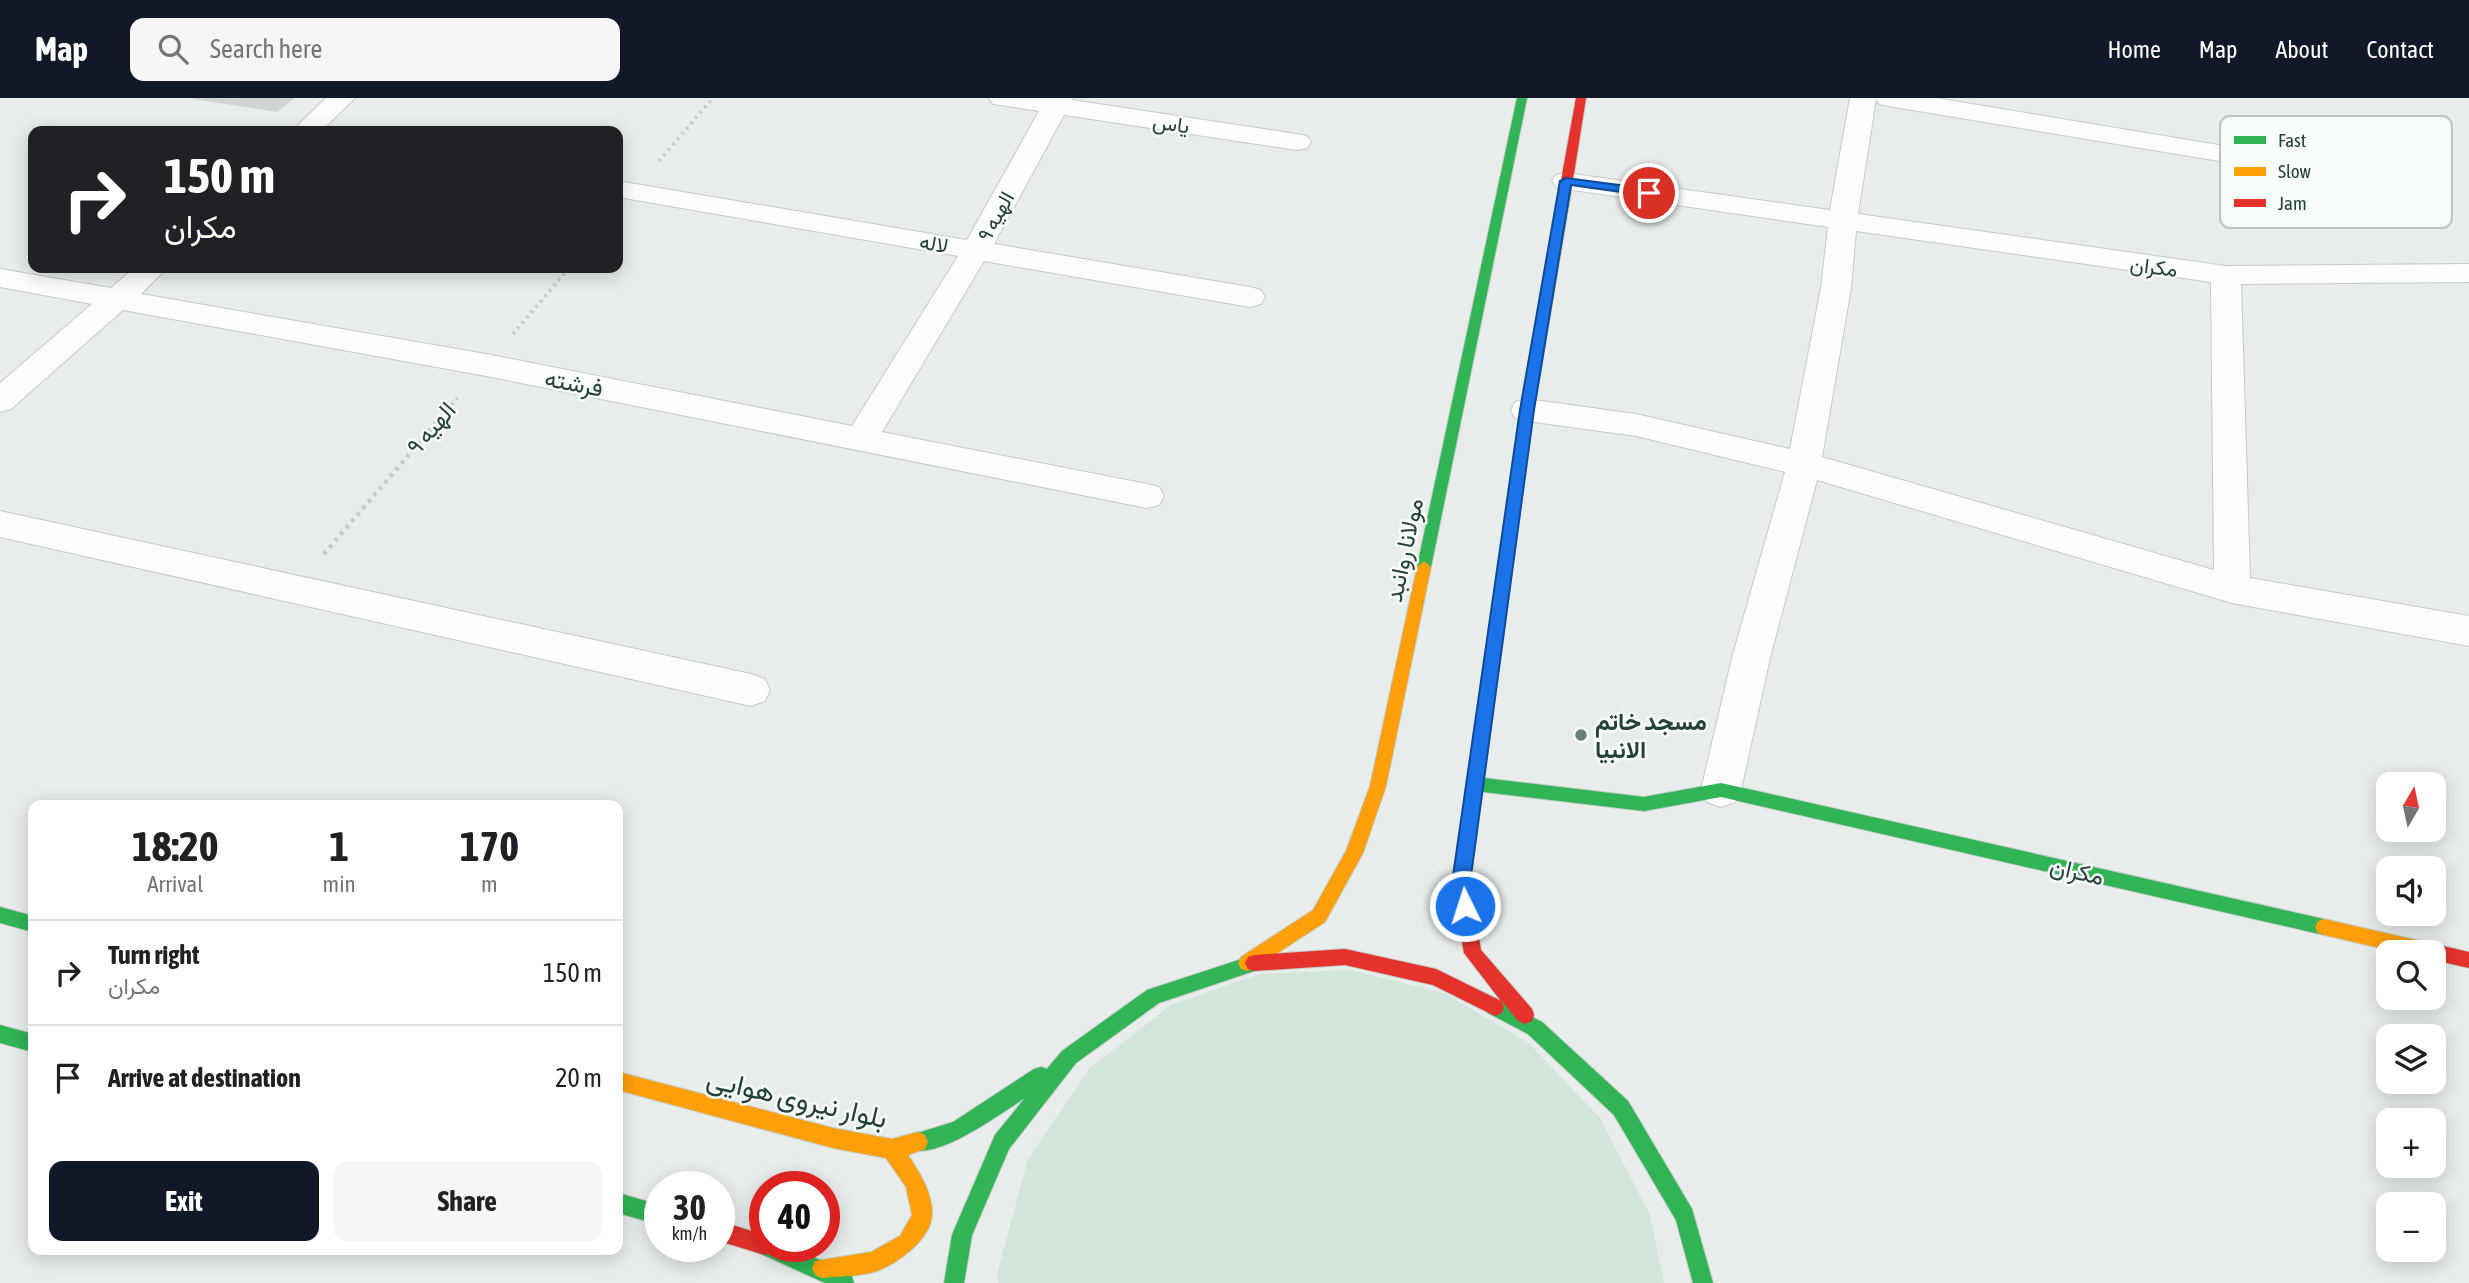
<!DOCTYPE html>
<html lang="en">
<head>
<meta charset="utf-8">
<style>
	body { margin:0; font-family:"Asap Condensed",Vazirmatn,sans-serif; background:#f6f6f6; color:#202124; height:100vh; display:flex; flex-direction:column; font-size:26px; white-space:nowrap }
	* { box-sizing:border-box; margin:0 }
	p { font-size:23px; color:#757577 }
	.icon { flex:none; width:38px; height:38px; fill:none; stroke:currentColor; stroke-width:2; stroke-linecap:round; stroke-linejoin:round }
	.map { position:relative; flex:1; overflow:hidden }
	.panel { position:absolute; left:28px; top:702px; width:595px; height:455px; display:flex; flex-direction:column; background:#fff; border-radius:14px; box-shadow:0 4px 18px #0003 }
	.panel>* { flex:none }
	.guide { position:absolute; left:28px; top:28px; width:595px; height:147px; border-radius:14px; box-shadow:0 4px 18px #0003; background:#202124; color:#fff; overflow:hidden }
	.needle { width:46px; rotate:9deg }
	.tools { position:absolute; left:2376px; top:674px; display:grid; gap:14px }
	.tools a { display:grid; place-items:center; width:70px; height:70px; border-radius:14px; background:#fff; box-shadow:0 4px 18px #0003; font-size:35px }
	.speed { position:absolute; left:644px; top:1073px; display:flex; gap:14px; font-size:35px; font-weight:700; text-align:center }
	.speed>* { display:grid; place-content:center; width:91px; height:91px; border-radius:50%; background:#fff; box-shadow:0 4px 18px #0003; line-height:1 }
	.speed small { font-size:18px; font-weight:400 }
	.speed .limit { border:10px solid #d22; background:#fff; color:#111 }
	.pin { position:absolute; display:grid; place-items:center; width:60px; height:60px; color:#fff; margin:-30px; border:4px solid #fff; border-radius:50%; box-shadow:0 2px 7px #0007 }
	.me { position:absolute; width:77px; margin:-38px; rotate:356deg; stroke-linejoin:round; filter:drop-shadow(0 0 5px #0008) }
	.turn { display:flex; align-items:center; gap:24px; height:147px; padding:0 21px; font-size:32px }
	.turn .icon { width:91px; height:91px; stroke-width:2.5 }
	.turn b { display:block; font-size:49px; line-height:60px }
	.eta { display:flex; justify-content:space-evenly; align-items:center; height:119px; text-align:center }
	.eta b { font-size:42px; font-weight:700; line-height:49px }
	.primary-button { display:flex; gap:14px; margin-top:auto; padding:14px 21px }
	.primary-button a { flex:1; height:80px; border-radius:14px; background:#111827; color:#fff; font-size:28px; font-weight:700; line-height:80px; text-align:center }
	.primary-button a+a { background:#f6f6f6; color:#202124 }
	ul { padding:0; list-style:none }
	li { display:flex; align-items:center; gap:21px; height:105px; padding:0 21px; border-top:2px solid #e0e0e0 }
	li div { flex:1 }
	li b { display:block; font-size:26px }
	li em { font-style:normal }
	header { display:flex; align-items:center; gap:42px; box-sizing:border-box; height:98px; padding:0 35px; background:#111827; color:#fff }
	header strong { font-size:33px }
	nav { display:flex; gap:38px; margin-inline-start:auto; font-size:24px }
	.search { width:490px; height:63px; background:#f6f6f6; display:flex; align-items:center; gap:18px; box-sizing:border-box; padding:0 24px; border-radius:14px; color:#757577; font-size:26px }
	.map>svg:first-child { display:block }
</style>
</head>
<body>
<header>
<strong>Map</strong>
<div class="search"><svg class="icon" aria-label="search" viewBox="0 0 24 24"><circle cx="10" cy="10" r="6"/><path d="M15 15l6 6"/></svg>Search here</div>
<nav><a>Home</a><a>Map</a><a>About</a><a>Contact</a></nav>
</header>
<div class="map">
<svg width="2469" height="1185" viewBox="0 0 2469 1185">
	<rect width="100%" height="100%" fill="#e8edeb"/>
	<!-- green -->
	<path fill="#d1e6d8" d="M1352,872L1444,895L1529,945L1600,1020L1650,1117L1664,1185H998L997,1176L1028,1061L1090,970L1171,907L1259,876Z"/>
	<!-- building -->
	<path fill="#cfd4d2" stroke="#d1d6d4" stroke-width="2" d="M193,0H293L277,13Z"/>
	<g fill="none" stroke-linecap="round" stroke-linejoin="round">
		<!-- street casing -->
		<g stroke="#c5cac8" stroke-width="2">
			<g id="street">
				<path d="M326,0H355L321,33H292Z"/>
				<path d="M989,0H1073L1072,2L1297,36L1307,38L1311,44L1307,50L1297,52L1064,17L994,146L1250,189L1261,192L1265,199L1261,206L1250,209L984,163L882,334L1147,386L1159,389L1164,398L1159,407L1147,410L486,278L123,212L11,311L0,314V285L92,206L0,189V171L111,190L134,170H167L141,196L486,256L852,328L958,158L618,99V83L967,142L1039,13L993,6Z"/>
				<path d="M1850,0H1936L2225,48L2235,50L2239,56L2235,62L2225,64L1888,8L1879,6L1876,1L1858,116L2226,168L2469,166V184L2241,186L2250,480L2469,518V548L2232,505L1817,382L1770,560L1741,692L1735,704L1721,709L1707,704L1701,692L1732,560L1785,374L1636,338L1527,323L1515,320L1511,312L1515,304L1527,301L1636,316L1790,351L1821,190L1828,129L1566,91L1556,89L1552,83L1556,77L1566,75L1830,112ZM1856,133L2211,184L2214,472L1822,359L1851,190Z"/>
				<path d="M0,413L751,576L765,581L770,592L765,603L751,608L0,439Z"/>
			</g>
		</g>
		<!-- fast casing -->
		<g stroke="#c3cbc8" stroke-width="2">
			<g id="fast">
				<path d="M1517,0H1527L1431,469L1424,475L1417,469Z"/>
				<path d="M1566,85L1572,88L1534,312L1494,606L1492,611H1480L1478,606L1520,312L1560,88Z"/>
				<path d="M1475,679L1644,699L1721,685L2324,821L2330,823L2333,829L2330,835L2324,837L1721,699L1644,713L1475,693L1469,691L1467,686L1469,681Z"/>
				<path d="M0,809L33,818V834L0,825Z"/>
				<path d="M1254,857L1260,859L1263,865L1260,871L1159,905L1076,965L1009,1051L972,1137L964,1185H944L952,1137L995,1037L1025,1000C1001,1015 939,1062 911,1051L908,1044L911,1037L953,1024L1034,971L1041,969L1047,971L1062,953L1147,892Z"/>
				<path d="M1495,900L1542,924L1628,1003L1692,1111L1713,1185H1693L1676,1122L1614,1017L1528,936L1488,915L1486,909L1488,903Z"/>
				<path d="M0,927L33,936V954L0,945Z"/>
				<path d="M618,1095L660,1107V1127L618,1115Z"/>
				<path d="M765,1138V1148H789L851,1176L854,1185H825L759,1155L756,1148L759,1141Z"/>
			</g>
		</g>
		<!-- slow casing -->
		<g stroke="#c3cbc8" stroke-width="2">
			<g id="slow">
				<path d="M1424,463L1431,469L1386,688L1363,755L1325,824L1253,871L1247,873L1241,871L1238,865L1241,859L1313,812L1346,753L1370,688L1417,469Z"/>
				<path d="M2324,821L2433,846L2439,848L2442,854L2439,860L2434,862V854H2397L2324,837L2318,835L2315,829L2318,823Z"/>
				<path d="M618,974L833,1030L892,1041L918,1034L925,1037L928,1044L925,1051L908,1057C919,1074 933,1095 932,1117C931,1141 897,1166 877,1173C860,1179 839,1178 822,1180L815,1177L812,1170L815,1163L871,1154L900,1138L912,1117L906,1089L886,1060L833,1050L618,992Z"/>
			</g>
		</g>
		<!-- jam casing -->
		<g stroke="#c3cbc8" stroke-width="2">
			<g id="jam">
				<path d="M1576,0H1586L1572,88L1566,91L1560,88Z"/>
				<path d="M1486,600L1492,601L1494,606L1470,785L1481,852L1532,911L1534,917L1532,923L1525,926L1518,923L1502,903L1504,909L1502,915L1495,918L1433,887L1345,867L1254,873L1248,871L1245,865L1248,859L1254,857L1345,851L1436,871L1501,903L1464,855L1452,785L1478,606L1480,601Z"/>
				<path d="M2434,846L2469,854V870L2434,862V854H2425L2428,848Z"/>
				<path d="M719,1123L765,1137V1148H775L772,1154L765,1157L719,1143Z"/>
			</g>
		</g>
		<!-- path-far1 -->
		<g stroke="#c3ccca" stroke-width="3.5" stroke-dasharray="2.5 4.5" stroke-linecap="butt">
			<path d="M659,63L713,0"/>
			<path d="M513,236L569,170"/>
			<path d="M447,312L459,298"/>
		</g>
		<!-- path -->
		<path stroke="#c3ccca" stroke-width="4.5" stroke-dasharray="3.5 5" stroke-linecap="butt" d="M324,456L448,311"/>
		<!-- street -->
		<use href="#street" fill="#fcfcfc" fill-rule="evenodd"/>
		<!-- fast -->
		<use href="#fast" fill="#30b455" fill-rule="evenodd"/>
		<!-- slow -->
		<use href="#slow" fill="#ff9f0a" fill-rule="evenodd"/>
		<!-- jam -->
		<use href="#jam" fill="#e5322d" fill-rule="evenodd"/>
	</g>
	<!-- route -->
	<path fill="#1a73e8" stroke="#114b97" stroke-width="2" d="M1566,80L1649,91L1655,95L1649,98L1571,87L1534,312L1470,785L1474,808L1471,814L1465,816L1459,814L1452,785L1520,312L1560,83Z"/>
	<!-- markers -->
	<circle fill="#697e78" stroke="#f7fbf9" stroke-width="2.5" cx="1581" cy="637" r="7"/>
	<g text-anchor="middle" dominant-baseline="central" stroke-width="5" stroke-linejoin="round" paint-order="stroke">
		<!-- far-street labels -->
		<g font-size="21" fill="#24423a" stroke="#f7fbf9">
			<text transform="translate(1171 25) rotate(8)">یاس</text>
			<text transform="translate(995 118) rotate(-61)">الهیه ۹</text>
			<text transform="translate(934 145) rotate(10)">لاله</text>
			<text transform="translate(2154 168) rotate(7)">مکران</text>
		</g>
		<!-- street labels -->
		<g font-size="24" fill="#24423a" stroke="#f7fbf9">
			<text transform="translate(574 285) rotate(11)">فرشته</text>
			<text transform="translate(431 330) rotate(-49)">الهیه ۹</text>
			<text transform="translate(1404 452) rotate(-78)">مولانا روانبد</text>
			<text transform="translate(2077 773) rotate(13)">مکران</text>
		</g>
		<!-- poi labels -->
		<g font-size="24" font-weight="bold" fill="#24423a" stroke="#f7fbf9" text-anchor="start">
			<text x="1595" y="623">مسجد خاتم<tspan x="1595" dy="28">الانبیا</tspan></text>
		</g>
		<!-- near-street labels -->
		<g font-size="28" fill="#24423a" stroke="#f7fbf9">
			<text transform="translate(797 1000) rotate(13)">بلوار نیروی هوایی</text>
		</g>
	</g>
	<!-- legend -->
	<rect x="2220" y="18" width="232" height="112" rx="10" fill="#f7fbf9" stroke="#b8c4c0" stroke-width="2"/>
	<rect x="2234" y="38" width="32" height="8" fill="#30b455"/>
	<rect x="2234" y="69" width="32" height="9" fill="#ff9f0a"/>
	<rect x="2234" y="101" width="32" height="8" fill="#e5322d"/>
	<g font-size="19" fill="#24423a">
		<text x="2278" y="49">Fast</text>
		<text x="2278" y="80">Slow</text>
		<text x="2278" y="112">Jam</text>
	</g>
</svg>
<div class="tools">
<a><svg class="needle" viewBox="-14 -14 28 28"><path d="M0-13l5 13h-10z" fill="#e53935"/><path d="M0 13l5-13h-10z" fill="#757577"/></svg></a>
<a><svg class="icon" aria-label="sound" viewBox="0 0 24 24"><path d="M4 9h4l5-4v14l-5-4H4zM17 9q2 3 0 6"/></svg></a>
<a><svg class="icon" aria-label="search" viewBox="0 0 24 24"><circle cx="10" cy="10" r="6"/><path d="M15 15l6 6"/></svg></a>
<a><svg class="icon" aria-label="layers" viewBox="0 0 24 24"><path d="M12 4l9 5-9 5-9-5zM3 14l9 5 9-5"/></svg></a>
<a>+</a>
<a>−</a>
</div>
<div class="speed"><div>30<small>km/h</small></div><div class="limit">40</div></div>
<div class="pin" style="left:1649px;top:95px;background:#d93025"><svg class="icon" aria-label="arrive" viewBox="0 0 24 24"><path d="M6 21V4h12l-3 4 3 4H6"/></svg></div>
<svg class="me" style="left:1465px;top:808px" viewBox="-20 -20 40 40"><circle r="17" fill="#1a73e8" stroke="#fff" stroke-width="3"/><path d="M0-11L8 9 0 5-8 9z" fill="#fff"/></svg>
<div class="guide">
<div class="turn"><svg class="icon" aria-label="right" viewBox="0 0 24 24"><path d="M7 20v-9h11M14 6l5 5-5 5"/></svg><div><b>150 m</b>مکران</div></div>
</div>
<section class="panel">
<div class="eta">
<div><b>18:20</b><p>Arrival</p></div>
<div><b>1</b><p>min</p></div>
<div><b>170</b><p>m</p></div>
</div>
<ul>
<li><svg class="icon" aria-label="right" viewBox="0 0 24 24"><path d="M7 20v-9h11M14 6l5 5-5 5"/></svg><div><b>Turn right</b><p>مکران</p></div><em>150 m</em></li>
<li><svg class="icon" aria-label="arrive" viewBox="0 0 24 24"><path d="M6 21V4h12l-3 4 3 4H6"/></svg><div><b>Arrive at destination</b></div><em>20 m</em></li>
</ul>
<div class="primary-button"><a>Exit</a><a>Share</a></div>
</section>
</div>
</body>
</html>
